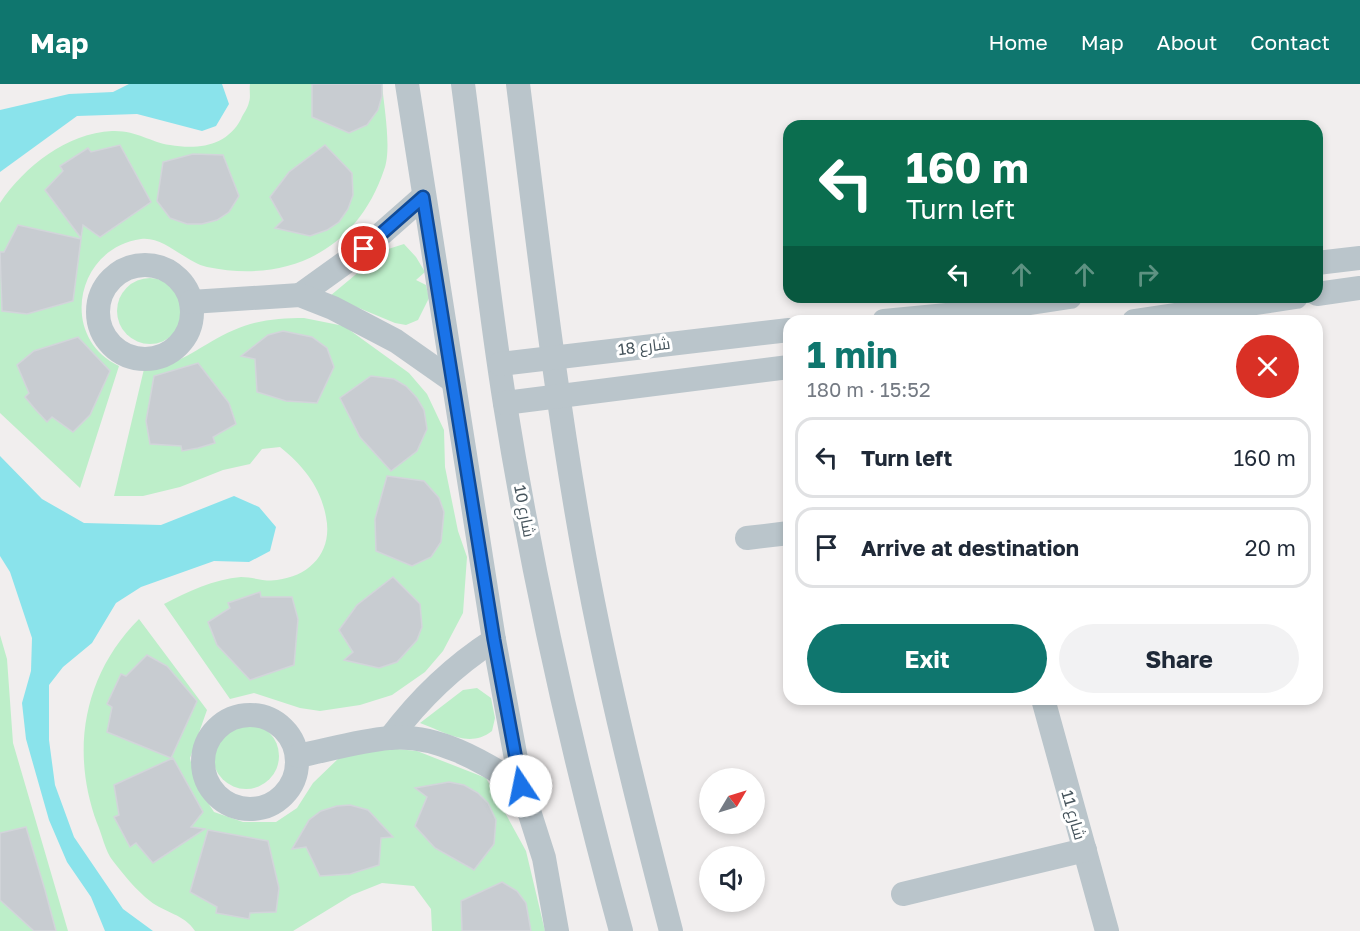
<!DOCTYPE html>
<html lang="en">
<head>
<meta charset="utf-8">
<style>
	body { margin:0; font-family:"Golos Text",Cairo,sans-serif; background:#f2f2f3; color:#1f2937; height:100vh; display:flex; flex-direction:column; font-size:22px; white-space:nowrap }
	* { box-sizing:border-box; margin:0 }
	p { font-size:20px; color:#747a83 }
	.icon { flex:none; width:33px; height:33px; fill:none; stroke:currentColor; stroke-width:2; stroke-linecap:round; stroke-linejoin:round }
	.map { position:relative; flex:1; overflow:hidden }
	.side { position:absolute; left:783px; top:231px; width:540px; height:390px; display:flex; flex-direction:column; background:#fff; border-radius:18px; box-shadow:0 3px 9px #0003 }
	.side>* { flex:none }
	.banner { position:absolute; left:783px; top:36px; width:540px; height:183px; border-radius:18px; box-shadow:0 3px 9px #0003; background:#0b6e4f; color:#fff; overflow:hidden }
	.needle { width:39px; rotate:52deg }
	.tools { position:absolute; left:699px; top:684px; display:grid; gap:12px }
	.tools a { display:grid; place-items:center; width:66px; height:66px; border-radius:50%; background:#fff; box-shadow:0 3px 9px #0003; font-size:30px }
	.pin { position:absolute; display:grid; place-items:center; width:51px; height:51px; color:#fff; margin:-26px; border:3px solid #fff; border-radius:50%; box-shadow:0 2px 6px #0007 }
	.me { position:absolute; width:66px; margin:-33px; rotate:349deg; stroke-linejoin:round; filter:drop-shadow(0 0 4px #0008) }
	.turn { display:flex; align-items:center; gap:21px; height:126px; padding:0 24px; font-size:27px }
	.turn .icon { width:78px; height:78px; stroke-width:2.5 }
	.turn b { display:block; font-size:42px; line-height:51px }
	.lanes { display:flex; align-items:center; height:57px; padding:0 24px; background:#0003; justify-content:center; gap:30px; direction:ltr }
	.lanes .off { opacity:.35 }
	.round { display:grid; place-items:center; flex:none; width:63px; height:63px; border-radius:32px; background:#f2f2f3 }
	.head { display:flex; align-items:center; justify-content:space-between; height:102px; padding:0 24px }
	h1 { font-size:36px; font-weight:700; line-height:45px; color:#0f766e }
	.cta { display:flex; gap:12px; margin-top:auto; padding:12px 24px }
	.cta a { flex:1; height:69px; border-radius:36px; background:#0f766e; color:#fff; font-size:24px; font-weight:700; line-height:69px; text-align:center }
	.cta a+a { background:#f2f2f3; color:#1f2937 }
	ul { padding:0; list-style:none }
	li { display:flex; align-items:center; gap:18px; height:81px; margin:0 12px 9px; padding:0 12px; border:3px solid #e0e1e3; border-radius:18px }
	li div { flex:1 }
	li b { display:block; font-size:22px }
	li em { font-style:normal }
	header { display:flex; align-items:center; gap:36px; box-sizing:border-box; height:84px; padding:0 30px; background:#0f766e; color:#fff }
	header strong { font-size:28px }
	nav { display:flex; gap:33px; margin-inline-start:auto; font-size:21px }
	.map>svg:first-child { display:block }
</style>
</head>
<body>
<header>
<strong>Map</strong>
<nav><a>Home</a><a>Map</a><a>About</a><a>Contact</a></nav>
</header>
<div class="map">
<svg width="1360" height="847" viewBox="0 0 1360 847">
	<rect width="100%" height="100%" fill="#f1eeee"/>
	<!-- green -->
	<g fill="#bdeec9">
		<path d="M250,0H382C384,23 392,66 384,86C357,166 288,200 207,183C185,178 164,152 141,155C76,164 58,253 119,282L80,404L0,329V119C25,82 67,49 112,47C136,46 150,58 170,61C198,66 227,62 241,35C243,30 248,24 249,18C251,13 249,6 250,0Z"/>
		<path d="M404,160L416,173L425,188L416,196L426,201L429,214L418,236L406,241L395,239L330,212L385,166Z"/>
		<circle cx="150" cy="227" r="33"/>
		<path d="M304,234L344,242L409,289L427,310L444,346L445,383L458,447L467,473L463,529L443,567L425,588L392,611L360,621L320,627L300,624L254,609L230,615L164,520C187,508 214,495 241,493C253,493 265,498 277,496C311,492 333,467 326,433C321,404 303,381 280,363L262,365L250,380L223,386L180,403L143,412H114L144,285C186,280 199,261 234,246C256,236 280,234 304,234Z"/>
		<path d="M139,535L207,626L190,674L196,700L214,728L243,738H276L297,724L313,699L340,673L377,663L417,667L486,694L526,767L545,847H432L431,825L414,802L382,799L352,811L293,847H195C184,830 165,829 150,817C137,807 123,790 113,777C105,767 102,750 97,739C70,666 84,590 139,535Z"/>
		<path d="M0,551L7,575L13,659L68,847H0Z"/>
		<path d="M477,604L491,614L495,634L492,647C469,665 445,648 420,639L463,606Z"/>
		<circle cx="246" cy="672" r="33"/>
	</g>
	<!-- water -->
	<g fill="#8ae3eb">
		<path d="M129,0H222L229,20L216,42L202,47L137,30L77,32L0,88V26L69,10L113,8Z"/>
		<path d="M0,372L42,415L84,439L161,441L234,412L259,423L276,443L270,467L249,478L214,477L141,503L116,519L92,559L63,583L49,601V656L55,701L74,753L123,825L153,847H105L91,813L67,778L49,736L26,655L22,619L31,587L32,554L10,488L0,472Z"/>
	</g>
	<!-- building -->
	<g fill="#c8ccd1" stroke="#d2d5da" stroke-width="1.5">
		<path d="M312,0H382V12L378,26L367,41L349,49L312,33Z"/>
		<path d="M120,61L151,118L100,153L83,141L81,154L45,106L63,87L60,82L88,64L91,68Z"/>
		<path d="M325,61L352,89L353,111L348,125L339,138L327,146L310,152L275,144L283,136L270,113L289,88Z"/>
		<path d="M193,70L223,71L239,112L229,128L217,136L202,140H187L170,134L157,117L163,78Z"/>
		<path d="M18,141L81,155L73,217L27,230L2,227L0,168H4Z"/>
		<path d="M283,247L312,253L327,264L334,283L317,319L286,317L257,308L255,275L241,272L268,251Z"/>
		<path d="M78,253L110,287L90,331L73,348L52,333L47,338L35,325L25,313L29,309L17,281L34,267Z"/>
		<path d="M198,279L229,319L236,340L213,353L215,359L198,364L182,367L181,362L150,360L146,337L154,292Z"/>
		<path d="M371,292L394,295L406,302L417,314L424,326L427,345L417,367L391,387L360,353L340,314Z"/>
		<path d="M387,392L424,397L439,414L444,428L441,458L431,473L412,482L376,467L375,435Z"/>
		<path d="M393,493L420,520L422,543L417,556L397,578L379,584L344,576L353,568L339,546L357,521Z"/>
		<path d="M260,508L261,513H292L298,535L294,581L250,596L217,561L208,538L230,524L228,519Z"/>
		<path d="M147,571L167,582L197,617L171,674L107,648L112,623L107,620L121,590L126,592Z"/>
		<path d="M173,674L203,728L191,743L205,745L153,779L136,759L130,763L114,733L119,731L114,701Z"/>
		<path d="M449,698L464,701L478,709L488,719L496,736L494,760L474,786L435,764L415,742L427,713L415,704Z"/>
		<path d="M350,721L368,726L393,753L381,754L379,781L350,790L320,792L306,763L292,765L309,736L321,727L337,722Z"/>
		<path d="M26,743L45,806L56,847H34L0,816V749Z"/>
		<path d="M208,746L268,757L279,804L276,828L250,829L249,835L216,829L217,823L190,808Z"/>
		<path d="M502,798L517,807L526,819L531,847H462L461,817Z"/>
	</g>
	<g fill="none" stroke-linecap="round" stroke-linejoin="round">
		<!-- minor -->
		<g stroke="#bac5cb" stroke-width="24">
			<path d="M407,0L494,556L521,702L544,774L557,847"/>
			<path d="M463,0C477,106 488,214 505,320C533,495 574,676 621,847"/>
			<path d="M518,0C538,159 556,318 585,476C608,601 639,724 671,847"/>
			<path d="M1317,179L1360,174"/>
			<circle cx="145" cy="228" r="47"/>
			<path d="M1317,210L1360,204"/>
			<path d="M300,211L364,165L423,113"/>
			<path d="M191,218L300,211L333,224L396,257L453,297"/>
			<path d="M884,237L957,230L1070,213"/>
			<path d="M1134,237L1296,213"/>
			<path d="M500,280L789,246"/>
			<path d="M505,319L789,283"/>
			<path d="M747,454L789,449"/>
			<path d="M1043,615L1107,847"/>
			<circle cx="250" cy="678" r="47"/>
			<path d="M390,654C420,614 452,583 494,556"/>
			<path d="M298,672C328,666 358,657 389,654C435,649 483,677 521,702"/>
			<path d="M903,810L1085,766"/>
		</g>
	</g>
	<g fill="none" stroke-linecap="round" stroke-linejoin="round">
		<!-- route casing -->
		<g stroke="#114b97" stroke-width="15">
			<path id="route" d="M364,165L423,113L494,556L521,702"/>
		</g>
		<!-- route -->
		<use href="#route" stroke="#1a73e8" stroke-width="10"/>
	</g>
	<g text-anchor="middle" dominant-baseline="central" stroke-width="6" stroke-linejoin="round" paint-order="stroke">
		<!-- street labels -->
		<g font-size="16" fill="#46545c" stroke="#fff">
			<text transform="translate(644 262) rotate(-7)">شارع 18</text>
			<text transform="translate(525 427) rotate(79)">شارع 10</text>
			<text transform="translate(1074 731) rotate(74)">شارع 11</text>
		</g>
	</g>
</svg>
<div class="tools">
<a><svg class="needle" viewBox="-14 -14 28 28"><path d="M0-13l5 13h-10z" fill="#e53935"/><path d="M0 13l5-13h-10z" fill="#747a83"/></svg></a>
<a><svg class="icon" aria-label="sound" viewBox="0 0 24 24"><path d="M4 9h4l5-4v14l-5-4H4zM17 9q2 3 0 6"/></svg></a>
</div>
<div class="pin" style="left:364px;top:165px;background:#d93025"><svg class="icon" aria-label="arrive" viewBox="0 0 24 24"><path d="M6 21V4h12l-3 4 3 4H6"/></svg></div>
<svg class="me" style="left:521px;top:702px" viewBox="-20 -20 40 40"><circle r="19" fill="#fff"/><path d="M0-13L10 11 0 6-10 11z" fill="#1a73e8"/></svg>
<div class="banner">
<div class="turn"><svg class="icon" aria-label="left" viewBox="0 0 24 24"><path d="M17 20v-9H6M10 6l-5 5 5 5"/></svg><div><b>160 m</b>Turn left</div></div>
<div class="lanes"><svg class="icon" aria-label="left" viewBox="0 0 24 24"><path d="M17 20v-9H6M10 6l-5 5 5 5"/></svg><svg class="icon off" aria-label="ahead" viewBox="0 0 24 24"><path d="M12 20V5M6 11l6-6 6 6"/></svg><svg class="icon off" aria-label="ahead" viewBox="0 0 24 24"><path d="M12 20V5M6 11l6-6 6 6"/></svg><svg class="icon off" aria-label="right" viewBox="0 0 24 24"><path d="M7 20v-9h11M14 6l5 5-5 5"/></svg></div>
</div>
<section class="side">
<div class="head"><div><h1>1 min</h1><p>180 m · 15:52</p></div><a class="round" style="background:#d93025;color:#fff"><svg class="icon" aria-label="close" viewBox="0 0 24 24"><path d="M6 6l12 12M18 6L6 18"/></svg></a></div>
<ul>
<li><svg class="icon" aria-label="left" viewBox="0 0 24 24"><path d="M17 20v-9H6M10 6l-5 5 5 5"/></svg><div><b>Turn left</b></div><em>160 m</em></li>
<li><svg class="icon" aria-label="arrive" viewBox="0 0 24 24"><path d="M6 21V4h12l-3 4 3 4H6"/></svg><div><b>Arrive at destination</b></div><em>20 m</em></li>
</ul>
<div class="cta"><a>Exit</a><a>Share</a></div>
</section>
</div>
</body>
</html>
